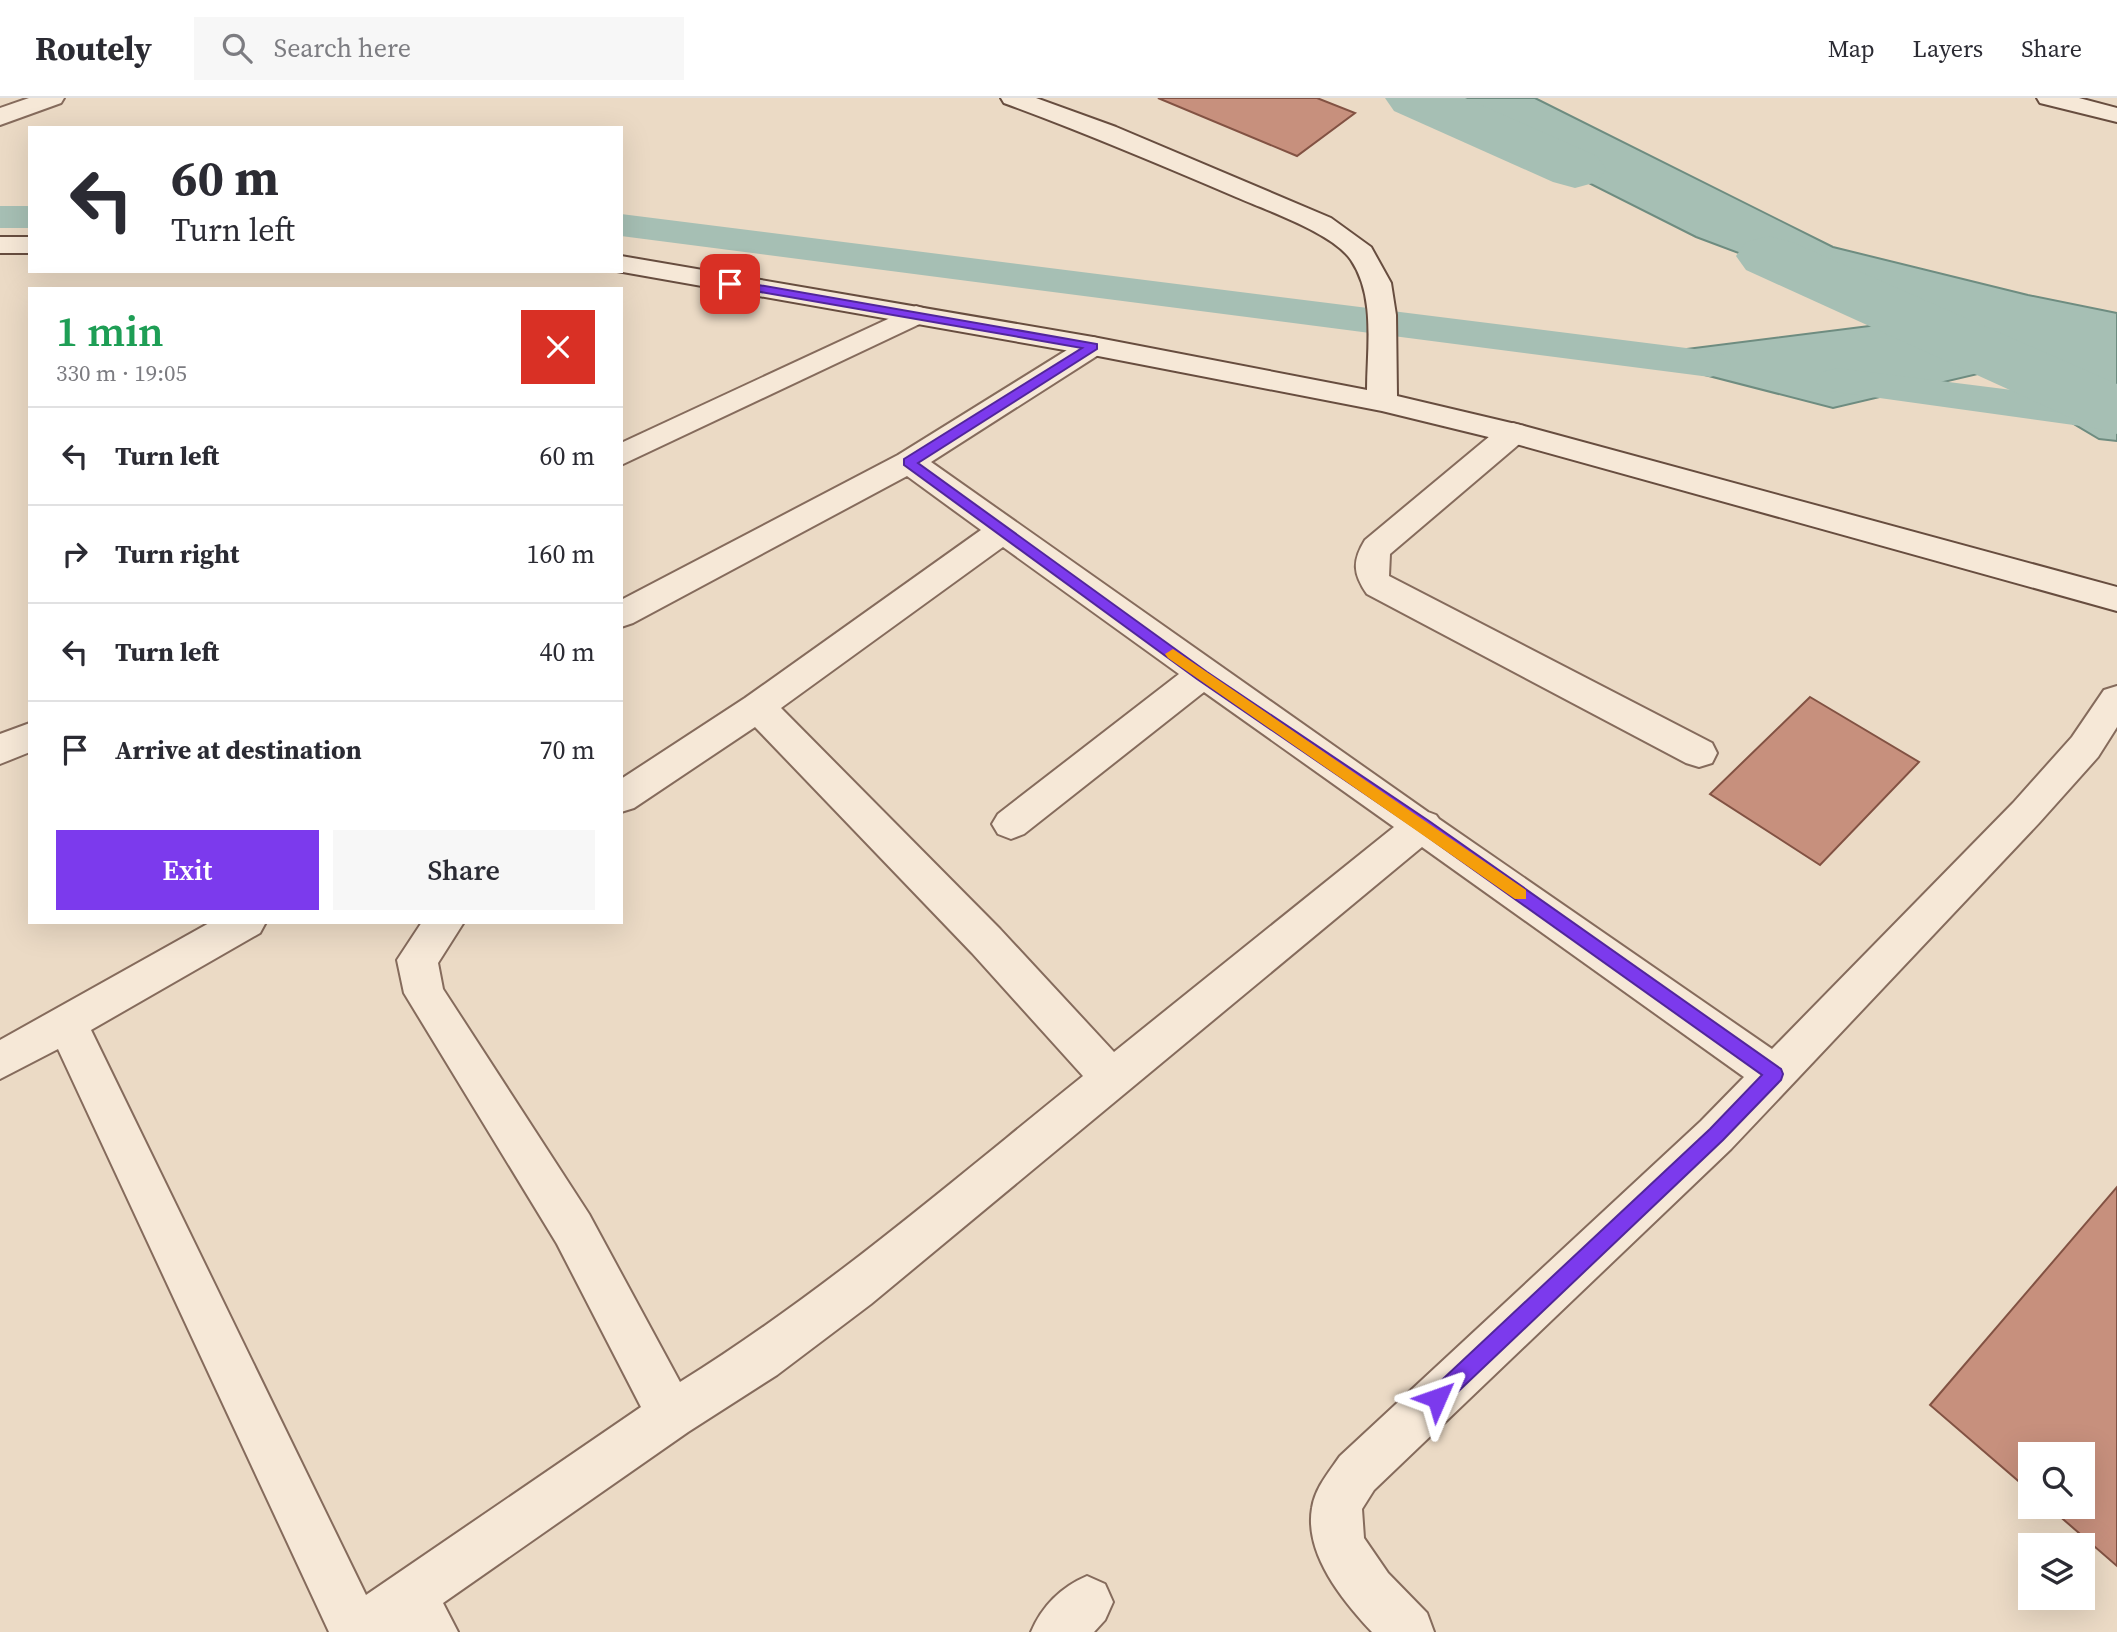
<!DOCTYPE html>
<html lang="en">
<head>
<meta charset="utf-8">
<style>
	body { margin:0; font-family:"Source Serif 4",serif; background:#f7f7f7; color:#2b2b33; height:100vh; display:flex; flex-direction:column; font-size:26px; white-space:nowrap }
	* { box-sizing:border-box; margin:0 }
	p { font-size:23px; color:#7c7c81 }
	.icon { flex:none; width:38px; height:38px; fill:none; stroke:currentColor; stroke-width:2; stroke-linecap:round; stroke-linejoin:round }
	.map { position:relative; flex:1; overflow:hidden }
	.details { position:absolute; left:28px; top:189px; width:595px; height:637px; display:flex; flex-direction:column; background:#fff; border-radius:0px; box-shadow:0 7px 28px #0002 }
	.details>* { flex:none }
	.top-card { position:absolute; left:28px; top:28px; width:595px; height:147px; border-radius:0px; box-shadow:0 7px 28px #0002; background:#fff; color:#2b2b33; overflow:hidden }
	.tools { position:absolute; left:2018px; top:1344px; display:grid; gap:14px }
	.tools a { display:grid; place-items:center; width:77px; height:77px; border-radius:0px; background:#fff; box-shadow:0 7px 28px #0002; font-size:35px }
	.pin { position:absolute; display:grid; place-items:center; width:60px; height:60px; color:#fff; margin:-30px; border-radius:14px; box-shadow:0 4px 10px #0006 }
	.me { position:absolute; width:77px; margin:-38px; rotate:47deg; stroke-linejoin:round; filter:drop-shadow(0 0 5px #0008) }
	.turn { display:flex; align-items:center; gap:24px; height:147px; padding:0 28px; font-size:32px }
	.turn .icon { width:91px; height:91px; stroke-width:2.5 }
	.turn b { display:block; font-size:49px; line-height:60px }
	.round { display:grid; place-items:center; flex:none; width:74px; height:74px; border-radius:0px; background:#f7f7f7 }
	.overview { display:flex; align-items:center; justify-content:space-between; height:119px; padding:0 28px }
	h1 { font-size:42px; font-weight:600; line-height:52px; color:#1e9e55 }
	.button { display:flex; gap:14px; margin-top:auto; padding:14px 28px }
	.button a { flex:1; height:80px; border-radius:0px; background:#7c3aed; color:#fff; font-size:28px; font-weight:600; line-height:80px; text-align:center }
	.button a+a { background:#f7f7f7; color:#2b2b33 }
	ul { padding:0; list-style:none }
	li { display:flex; align-items:center; gap:21px; height:98px; padding:0 28px; border-top:2px solid #e1e1e2 }
	li div { flex:1 }
	li b { display:block; font-size:26px }
	li em { font-style:normal }
	header { display:flex; align-items:center; gap:42px; box-sizing:border-box; height:98px; padding:0 35px; background:#fff; border-bottom:2px solid #e1e1e2 }
	header strong { font-size:33px }
	nav { display:flex; gap:38px; margin-inline-start:auto; font-size:24px }
	.search { width:490px; height:63px; background:#f7f7f7; display:flex; align-items:center; gap:18px; box-sizing:border-box; padding:0 24px; border-radius:0px; color:#7c7c81; font-size:26px }
	.map>svg:first-child { display:block }
</style>
</head>
<body>
<header>
<strong>Routely</strong>
<div class="search"><svg class="icon" aria-label="search" viewBox="0 0 24 24"><circle cx="10" cy="10" r="6"/><path d="M15 15l6 6"/></svg>Search here</div>
<nav><a>Map</a><a>Layers</a><a>Share</a></nav>
</header>
<div class="map">
<svg width="2117" height="1534" viewBox="0 0 2117 1534">
	<rect width="100%" height="100%" fill="#ebdac5"/>
	<!-- water -->
	<path fill="#a6bfb4" stroke="#6e8c80" stroke-width="2" d="M1420,0H1535L1833,149L2028,197L2117,215V343L2099,341L1986,274L1833,310L1631,258L1917,222L1696,139Z"/>
	<g fill="none" stroke-linecap="round" stroke-linejoin="round">
		<!-- canal -->
		<g fill="#a6bfb4" fill-rule="evenodd">
			<rect x="0" y="108" width="30" height="22"/>
			<path d="M621,116L1710,253L1725,257L1731,266L1725,275L1710,279L621,138Z"/>
			<path d="M1837,270L2117,305V333L1822,292L1816,283L1822,274Z"/>
		</g>
		<!-- river -->
		<g fill="#a6bfb4" fill-rule="evenodd">
			<path d="M1385,0H1465L1597,58L1606,71L1597,84L1575,90L1553,84L1394,13Z"/>
			<path d="M1769,138L1792,144L2117,286V336L2091,329L1746,172L1736,158L1746,144Z"/>
		</g>
	</g>
	<!-- building -->
	<g fill="#c7907d" stroke="#825243" stroke-width="2">
		<path d="M1158,0H1317L1355,15L1297,58Z"/>
		<path d="M1810,599L1919,664L1820,767L1710,696Z"/>
		<path d="M2117,1089V1468L2049,1409H2082V1356H2030V1393L1930,1307Z"/>
	</g>
	<g fill="none" stroke-linecap="round" stroke-linejoin="round">
		<!-- street casing -->
		<g stroke="#856b5c" stroke-width="4">
			<g id="street">
				<path d="M29,0H64L61,5L0,27V10Z"/>
				<path d="M916,208L926,211L930,217L926,223L621,367V345Z"/>
				<path d="M1093,239L1103,242L1108,248L1103,254L931,364L1428,714L1436,717L1439,721L1772,951L2013,705L2072,639L2104,592L2117,588V629L2098,659L2039,725L1731,1051L1374,1392L1362,1411L1364,1440L1388,1475L1427,1515L1434,1534H1372C1343,1503 1304,1456 1312,1410C1315,1390 1329,1374 1340,1358L1701,1023L1744,979L1422,749L871,1206L777,1277L688,1334L443,1505L458,1534H329L58,951L0,981V942L211,824H266L260,835L91,932L366,1497L641,1309L557,1146L404,895L397,862L422,824H464L438,865L443,891L589,1116L680,1284C823,1195 951,1084 1083,978L972,855L755,629L634,710L621,714V681L745,600L981,432L907,378L633,525L621,529V502L898,357L1083,242ZM1003,449L1179,576L998,716L992,726L998,736L1011,741L1024,736L1204,594L1394,729L1114,954L1000,831L781,610Z"/>
				<path d="M1513,325L1524,328L1528,335L1524,342L1390,456L1389,478L1712,645L1717,655L1712,665L1699,669L1686,665L1367,496C1353,476 1352,463 1365,442L1502,328Z"/>
				<path d="M30,625V654L0,666V636Z"/>
				<path d="M1087,1478L1105,1486L1113,1504L1105,1522L1094,1534H1031C1042,1508 1061,1489 1087,1478Z"/>
			</g>
		</g>
		<!-- secondary casing -->
		<g stroke="#674d3f" stroke-width="4">
			<g id="secondary">
				<path d="M1001,0H1036L1116,29L1331,120L1371,149L1391,185L1396,217L1397,298L1524,328L2117,489V513L1509,344L1382,313L1093,257L617,173H621V158L1093,239L1367,292C1367,250 1376,199 1351,162C1333,135 1266,112 1236,99C1159,66 1083,34 1004,5Z"/>
				<path d="M2037,0H2079L2117,10V24L2040,5Z"/>
				<rect x="0" y="139" width="30" height="16"/>
			</g>
		</g>
		<!-- street -->
		<use href="#street" fill="#f6e8d7" fill-rule="evenodd"/>
		<!-- secondary -->
		<use href="#secondary" fill="#f6e8d7" fill-rule="evenodd"/>
	</g>
	<!-- route -->
	<path fill="#7c3aed" stroke="#51269a" stroke-width="2" d="M730,182L1097,246V251L918,365L1207,574L1429,723L1781,971L1783,976L1781,982L1723,1042L1444,1307L1437,1310L1430,1307L1427,1300L1430,1293L1710,1031L1762,977L1418,732L1197,581L904,367V361L1082,250L726,188V183Z"/>
	<!-- slow -->
	<path fill="#f59e0b" d="M1173,551L1526,792V801H1515L1168,560L1165,556Z"/>
</svg>
<div class="tools">
<a><svg class="icon" aria-label="search" viewBox="0 0 24 24"><circle cx="10" cy="10" r="6"/><path d="M15 15l6 6"/></svg></a>
<a><svg class="icon" aria-label="layers" viewBox="0 0 24 24"><path d="M12 4l9 5-9 5-9-5zM3 14l9 5 9-5"/></svg></a>
</div>
<div class="pin" style="left:730px;top:186px;background:#d93025"><svg class="icon" aria-label="arrive" viewBox="0 0 24 24"><path d="M6 21V4h12l-3 4 3 4H6"/></svg></div>
<svg class="me" style="left:1437px;top:1300px" viewBox="-20 -20 40 40"><path d="M0-17L14 15 0 8-14 15z" fill="#7c3aed" stroke="#fff" stroke-width="4"/></svg>
<div class="top-card">
<div class="turn"><svg class="icon" aria-label="left" viewBox="0 0 24 24"><path d="M17 20v-9H6M10 6l-5 5 5 5"/></svg><div><b>60 m</b>Turn left</div></div>
</div>
<section class="details">
<div class="overview"><div><h1>1 min</h1><p>330 m · 19:05</p></div><a class="round" style="background:#d93025;color:#fff"><svg class="icon" aria-label="close" viewBox="0 0 24 24"><path d="M6 6l12 12M18 6L6 18"/></svg></a></div>
<ul>
<li><svg class="icon" aria-label="left" viewBox="0 0 24 24"><path d="M17 20v-9H6M10 6l-5 5 5 5"/></svg><div><b>Turn left</b></div><em>60 m</em></li>
<li><svg class="icon" aria-label="right" viewBox="0 0 24 24"><path d="M7 20v-9h11M14 6l5 5-5 5"/></svg><div><b>Turn right</b></div><em>160 m</em></li>
<li><svg class="icon" aria-label="left" viewBox="0 0 24 24"><path d="M17 20v-9H6M10 6l-5 5 5 5"/></svg><div><b>Turn left</b></div><em>40 m</em></li>
<li><svg class="icon" aria-label="arrive" viewBox="0 0 24 24"><path d="M6 21V4h12l-3 4 3 4H6"/></svg><div><b>Arrive at destination</b></div><em>70 m</em></li>
</ul>
<div class="button"><a>Exit</a><a>Share</a></div>
</section>
</div>
</body>
</html>
